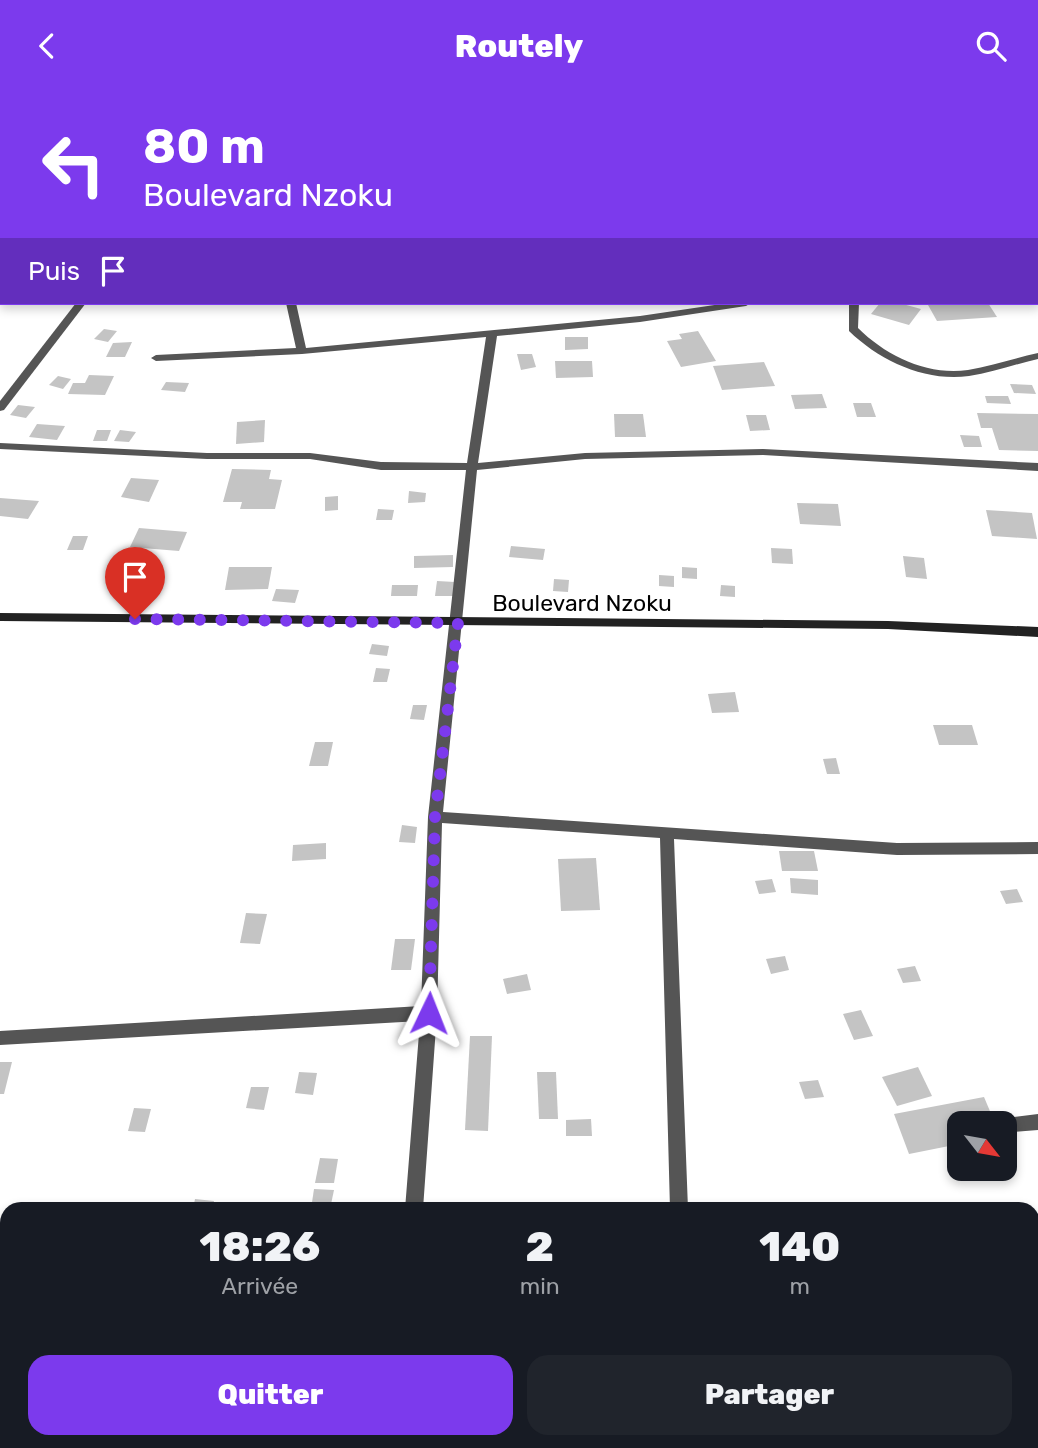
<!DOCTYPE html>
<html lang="fr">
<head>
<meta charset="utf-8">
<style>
	body { margin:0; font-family:Rubik,sans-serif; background:#20242c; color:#f1f3f6; height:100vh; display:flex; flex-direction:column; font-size:26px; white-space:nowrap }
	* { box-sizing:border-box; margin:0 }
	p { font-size:23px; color:#9ea1a6 }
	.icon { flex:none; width:38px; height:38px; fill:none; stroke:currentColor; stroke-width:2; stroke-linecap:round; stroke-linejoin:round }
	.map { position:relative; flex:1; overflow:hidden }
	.drawer { position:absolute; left:0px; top:1111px; width:1040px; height:247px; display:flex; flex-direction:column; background:#171b24; border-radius:21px 21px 0 0; box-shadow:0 4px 10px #0003 }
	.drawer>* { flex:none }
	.guide { position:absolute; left:0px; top:0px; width:1040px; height:214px; box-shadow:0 4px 10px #0003; background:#7c3aed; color:#fff; overflow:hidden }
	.needle { width:46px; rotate:121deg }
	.tools { position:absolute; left:947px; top:1020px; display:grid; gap:14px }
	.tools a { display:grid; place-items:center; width:70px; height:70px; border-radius:14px; background:#171b24; box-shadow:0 4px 10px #0003; font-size:35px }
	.pin { position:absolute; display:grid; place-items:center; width:60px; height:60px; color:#fff; margin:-72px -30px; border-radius:50% 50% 50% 0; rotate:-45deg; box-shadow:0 0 7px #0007 }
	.pin .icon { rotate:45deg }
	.me { position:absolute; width:77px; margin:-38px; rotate:2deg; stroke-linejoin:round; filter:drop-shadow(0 0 5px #0008) }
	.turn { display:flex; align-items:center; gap:24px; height:147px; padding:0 28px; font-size:32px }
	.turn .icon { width:91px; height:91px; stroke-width:2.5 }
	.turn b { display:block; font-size:49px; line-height:60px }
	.then { display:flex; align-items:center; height:66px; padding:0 28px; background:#0003; gap:14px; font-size:26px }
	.eta { display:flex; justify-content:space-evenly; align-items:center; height:119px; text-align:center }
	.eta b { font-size:42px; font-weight:800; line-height:49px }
	.primary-button { display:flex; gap:14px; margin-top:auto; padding:14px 28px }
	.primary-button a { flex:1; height:80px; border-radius:21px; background:#7c3aed; color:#fff; font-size:28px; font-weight:800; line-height:80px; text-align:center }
	.primary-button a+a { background:#20242c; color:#f1f3f6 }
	header { display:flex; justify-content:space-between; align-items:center; height:91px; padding:0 28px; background:#7c3aed; color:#fff; font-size:32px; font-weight:800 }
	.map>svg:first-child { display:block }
</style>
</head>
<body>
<header><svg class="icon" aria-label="back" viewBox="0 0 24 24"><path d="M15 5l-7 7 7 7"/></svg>Routely<svg class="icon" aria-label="search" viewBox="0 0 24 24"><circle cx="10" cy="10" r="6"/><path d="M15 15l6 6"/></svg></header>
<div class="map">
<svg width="1038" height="1357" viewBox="0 0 1038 1357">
	<rect width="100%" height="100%" fill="#fff"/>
	<!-- building -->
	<g fill="#c4c4c4">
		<path d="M880,212H899L921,218L909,234L871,223Z"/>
		<path d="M964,212H988L997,226L937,230L928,214Z"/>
		<path d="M104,238L117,240L108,251L94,248Z"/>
		<path d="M698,240L716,270L681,276L667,250L682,248L679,243Z"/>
		<path d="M565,246H588V258L565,259Z"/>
		<path d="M132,251L125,266H106L113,252Z"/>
		<path d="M517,263H532L536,276L521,279Z"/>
		<path d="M555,270H592L593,286L556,287Z"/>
		<path d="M764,271L775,295L722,299L713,275Z"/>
		<path d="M89,284L114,285L105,304L68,303L73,292H85Z"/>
		<path d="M58,285L71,288L63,298L49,294Z"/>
		<path d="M166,291L189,292L185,301L161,299Z"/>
		<path d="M1010,293L1032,294L1036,303L1014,302Z"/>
		<path d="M822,303L827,317L795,318L791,304Z"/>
		<path d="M985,305H1008L1011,313L987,312Z"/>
		<path d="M853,312H871L876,326H857Z"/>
		<path d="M18,314L35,316L26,327L10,324Z"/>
		<path d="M977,322L1038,323V360L999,359L992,337H981Z"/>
		<path d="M614,323H643L646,346H615Z"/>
		<path d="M746,324H766L770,339L750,340Z"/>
		<path d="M265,329L264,351L236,353L237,331Z"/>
		<path d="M37,333L65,335L57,349L29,346Z"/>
		<path d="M97,339H111L107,350H93Z"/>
		<path d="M120,339L136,341L129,351L114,350Z"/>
		<path d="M960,344L979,345L982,356H964Z"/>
		<path d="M232,378L271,379L269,388L282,389L275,418H240L242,411H223Z"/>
		<path d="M131,387L159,389L149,411L121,406Z"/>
		<path d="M409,400L426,402L425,411L408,412Z"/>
		<path d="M338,405V419L325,420V406Z"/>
		<path d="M0,407L39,410L28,428L0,425Z"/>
		<path d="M797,412L838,413L841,435L800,433Z"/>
		<path d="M378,418L394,419L392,429H376Z"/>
		<path d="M986,419L1032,422L1037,448L992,445Z"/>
		<path d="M139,437L187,441L179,460L130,456Z"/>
		<path d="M73,445H88L83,459H67Z"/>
		<path d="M511,455L545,458L543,469L509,466Z"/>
		<path d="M771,457L792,458L793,473L772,472Z"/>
		<path d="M453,464V476L414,477V465Z"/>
		<path d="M903,465L924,467L927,488L906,486Z"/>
		<path d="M229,476H272L268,498L225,499Z"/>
		<path d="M682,476L697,477V488L682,487Z"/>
		<path d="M659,484L674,485V496L659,495Z"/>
		<path d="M554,488L569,489L568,501L553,500Z"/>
		<path d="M437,490L455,491L454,505H435Z"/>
		<path d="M392,494H418L417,505H391Z"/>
		<path d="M721,494L735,495V506L720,505Z"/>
		<path d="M276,498L299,499L295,512L272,510Z"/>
		<path d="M372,553L389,555L387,565L369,563Z"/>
		<path d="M376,577L390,578L387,591H373Z"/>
		<path d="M735,601L739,621L712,622L708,603Z"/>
		<path d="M413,614H427L424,629L410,628Z"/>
		<path d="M933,634H972L978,654H939Z"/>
		<path d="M315,651H333L328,675H309Z"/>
		<path d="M836,667L840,683H827L823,668Z"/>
		<path d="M402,734L417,736L415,752L399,751Z"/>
		<path d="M326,752V768L292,770L293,754Z"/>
		<path d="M779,760H814L818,780H782Z"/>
		<path d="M596,767L600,819L561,820L558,768Z"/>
		<path d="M790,787L818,789V804L791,802Z"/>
		<path d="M772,788L776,801L759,803L755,790Z"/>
		<path d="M1017,798L1023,811L1006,813L1000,800Z"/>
		<path d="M246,822L267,823L260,853L240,852Z"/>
		<path d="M395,848H415L411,879H391Z"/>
		<path d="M785,865L789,879L771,883L766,868Z"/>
		<path d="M915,875L921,890L903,892L897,878Z"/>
		<path d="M527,883L531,899L507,903L503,888Z"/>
		<path d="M861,919L873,945L854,949L843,923Z"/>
		<path d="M470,945H492L488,1040L465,1039Z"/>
		<path d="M0,971H12L4,1003H0Z"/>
		<path d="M918,976L932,1005L897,1015L882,986Z"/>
		<path d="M299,981L317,982L313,1004L295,1002Z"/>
		<path d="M537,981H556L558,1028H539Z"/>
		<path d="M818,989L824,1006L805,1008L799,991Z"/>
		<path d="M251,996H269L264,1019L246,1017Z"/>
		<path d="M984,1006L995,1032H959V1053L909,1063L894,1023Z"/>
		<path d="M134,1017L151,1018L145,1041L128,1040Z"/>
		<path d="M591,1028L592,1045H566V1029Z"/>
		<path d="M320,1067L338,1068L334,1092H315Z"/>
		<path d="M314,1098L334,1099L330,1118H311Z"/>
		<path d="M195,1108L214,1110L212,1118H193Z"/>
		<path d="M7,1136V1165H0V1157Z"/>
		<path d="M503,1351H543V1352L526,1357H505Z"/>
	</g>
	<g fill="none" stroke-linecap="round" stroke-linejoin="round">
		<!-- street -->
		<g fill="#555" fill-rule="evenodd">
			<path d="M63,0H73L61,2Z"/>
			<path d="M383,0H396L381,2Z"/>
			<path d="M442,0H452L454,2H443Z"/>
			<path d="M981,0H990L979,2Z"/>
			<path d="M0,27H2L0,32Z"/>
			<path d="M2,135V141L0,142V136Z"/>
			<path d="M76,212H86L4,319L0,320V310Z"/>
			<path d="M286,212H296L306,257L640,225L728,212H751L746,215L640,231L497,245L478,372L585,362L763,358L1038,372V380L763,364L585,368L477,379L443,721L897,752L1038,751V763L897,764L674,748L688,1118H670L660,747L442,732L437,922L423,1118H405L420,930L0,954V940L421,915L428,726L466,379H381L310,368H207L0,358V352L207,362H310L381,371L467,372L486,246L302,263L156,270L151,267L156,264L296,257Z"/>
			<path d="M849,212H859L858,237C886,265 928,285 968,279C992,275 1015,267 1038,262V268C1015,273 992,282 969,285C925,291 880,270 849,240Z"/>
			<path d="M1038,1023V1039L1012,1041L1006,1039L1004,1032L1006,1027Z"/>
			<path d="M7,1310V1330L0,1331V1311Z"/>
			<rect x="398" y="1351" width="20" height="6"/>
			<path d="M699,1351H719L720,1357H700Z"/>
			<path d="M873,1351H900L898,1357H871Z"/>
		</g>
		<!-- secondary -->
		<path fill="#222" fill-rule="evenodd" d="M0,522L888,530L1038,536V546L888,538L0,530Z"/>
	</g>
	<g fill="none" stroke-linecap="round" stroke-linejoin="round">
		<!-- route -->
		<path stroke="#7c3aed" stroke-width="12" stroke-dasharray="0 21.6" d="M135,528L458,532L435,726L429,922"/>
	</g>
	<g text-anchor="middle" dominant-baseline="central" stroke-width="6" stroke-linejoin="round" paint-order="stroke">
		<!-- street labels -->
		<g font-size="23" fill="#000" stroke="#fff">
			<text x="582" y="512">Boulevard Nzoku</text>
		</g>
	</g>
</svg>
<div class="tools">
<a><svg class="needle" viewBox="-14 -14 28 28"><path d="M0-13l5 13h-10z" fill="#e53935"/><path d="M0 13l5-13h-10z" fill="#9ea1a6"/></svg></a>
</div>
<div class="pin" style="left:135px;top:528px;background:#d93025"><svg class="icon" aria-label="arrive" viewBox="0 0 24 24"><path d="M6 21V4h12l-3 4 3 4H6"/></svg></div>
<svg class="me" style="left:429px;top:922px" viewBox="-20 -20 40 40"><path d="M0-17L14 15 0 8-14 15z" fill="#7c3aed" stroke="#fff" stroke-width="4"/></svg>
<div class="guide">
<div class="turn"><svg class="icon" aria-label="left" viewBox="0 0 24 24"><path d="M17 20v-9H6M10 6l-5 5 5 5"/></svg><div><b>80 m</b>Boulevard Nzoku</div></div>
<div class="then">Puis<svg class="icon" aria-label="arrive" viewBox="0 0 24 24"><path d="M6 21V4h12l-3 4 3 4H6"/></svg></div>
</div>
<section class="drawer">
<div class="eta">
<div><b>18:26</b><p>Arrivée</p></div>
<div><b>2</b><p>min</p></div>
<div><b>140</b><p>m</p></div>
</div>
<div class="primary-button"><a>Quitter</a><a>Partager</a></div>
</section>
</div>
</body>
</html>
